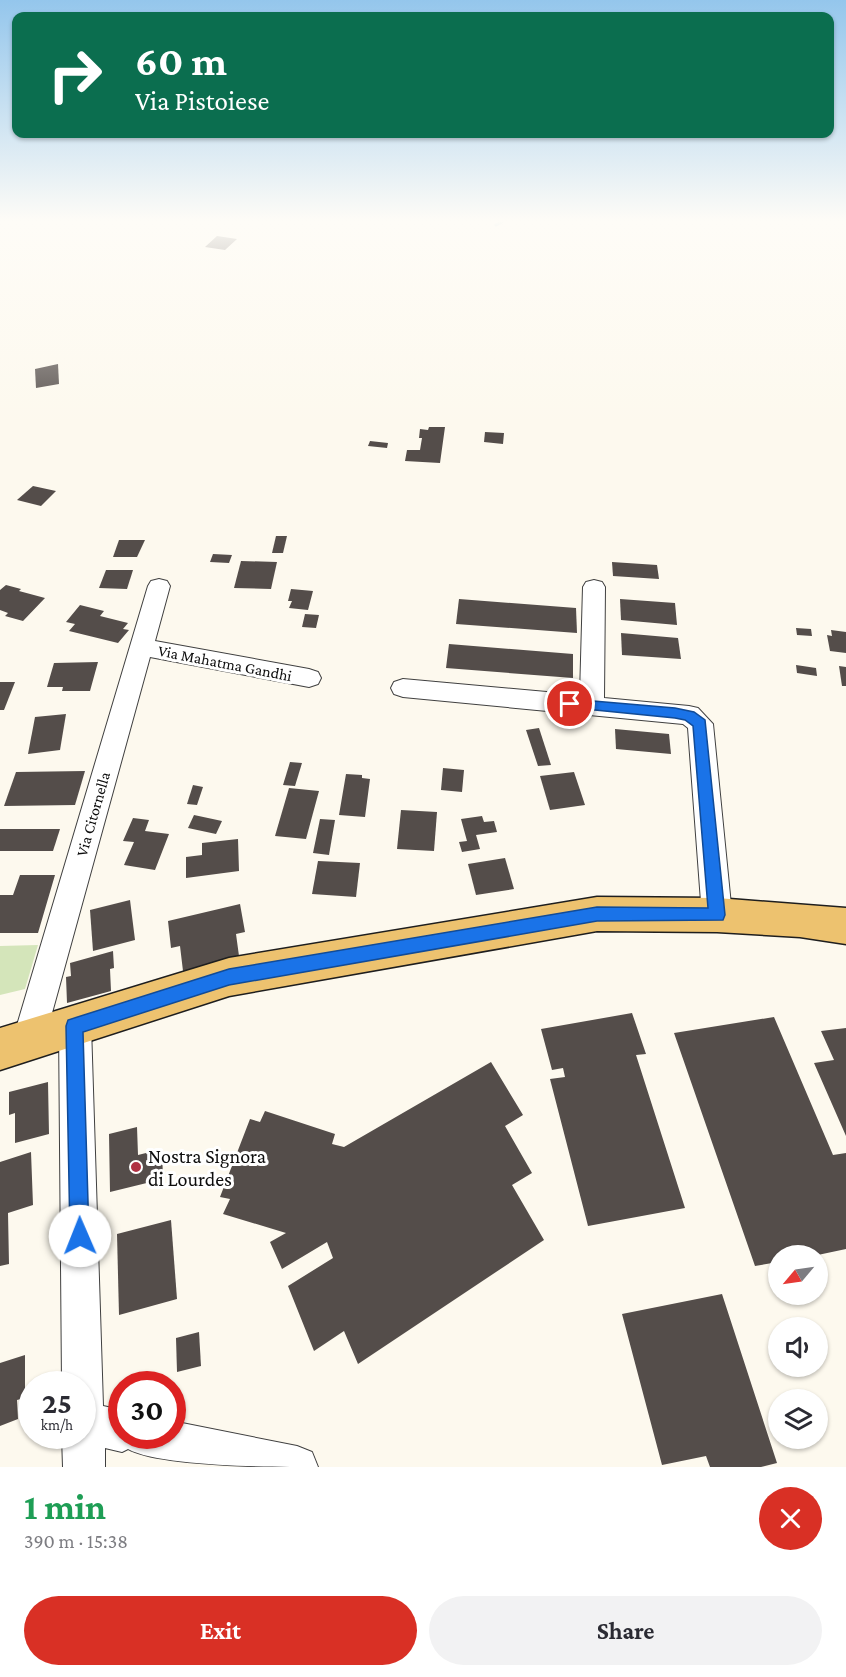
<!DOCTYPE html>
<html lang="en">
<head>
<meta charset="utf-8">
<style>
	body { margin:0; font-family:"Crimson Pro",serif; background:#f2f2f3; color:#2b2b33; height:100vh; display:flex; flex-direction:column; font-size:22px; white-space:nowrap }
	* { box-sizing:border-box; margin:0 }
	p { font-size:20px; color:#7c7c81 }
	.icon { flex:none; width:33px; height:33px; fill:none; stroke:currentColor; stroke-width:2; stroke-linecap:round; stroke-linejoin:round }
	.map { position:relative; height:1467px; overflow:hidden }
	.details { display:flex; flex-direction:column; background:#fff; flex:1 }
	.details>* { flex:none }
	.guide { position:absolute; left:12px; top:12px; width:822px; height:126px; border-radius:12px; box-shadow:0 2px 4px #0004; background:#0b6e4f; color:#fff; overflow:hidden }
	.needle { width:39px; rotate:241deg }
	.tools { position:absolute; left:768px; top:1245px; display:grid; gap:12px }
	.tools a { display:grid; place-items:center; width:60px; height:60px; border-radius:50%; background:#fff; box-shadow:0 2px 4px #0004; font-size:30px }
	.speed { position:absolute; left:18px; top:1371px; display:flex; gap:12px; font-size:30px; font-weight:700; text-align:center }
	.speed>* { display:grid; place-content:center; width:78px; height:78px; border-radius:50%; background:#fff; box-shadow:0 2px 4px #0004; line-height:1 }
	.speed small { font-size:15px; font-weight:400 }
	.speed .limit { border:9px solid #d22; background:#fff; color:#111 }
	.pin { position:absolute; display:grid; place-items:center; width:51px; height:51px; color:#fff; margin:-26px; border:3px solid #fff; border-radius:50%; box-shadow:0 2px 6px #0007 }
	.me { position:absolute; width:66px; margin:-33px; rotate:359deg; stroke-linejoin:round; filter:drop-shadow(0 0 4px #0008) }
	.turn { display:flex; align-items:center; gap:21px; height:126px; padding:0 24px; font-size:27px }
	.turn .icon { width:78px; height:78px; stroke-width:2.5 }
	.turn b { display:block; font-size:42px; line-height:51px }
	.round { display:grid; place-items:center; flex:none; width:63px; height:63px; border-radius:32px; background:#f2f2f3 }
	.head { display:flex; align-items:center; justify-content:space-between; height:102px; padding:0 24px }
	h1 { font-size:36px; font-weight:700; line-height:45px; color:#1e9e55 }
	.action { display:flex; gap:12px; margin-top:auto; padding:12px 24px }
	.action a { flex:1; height:69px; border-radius:36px; background:#d93025; color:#fff; font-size:24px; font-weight:700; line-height:69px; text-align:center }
	.action a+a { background:#f2f2f3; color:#2b2b33 }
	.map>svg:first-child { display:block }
</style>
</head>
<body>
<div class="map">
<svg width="846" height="1467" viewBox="0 0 846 1467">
	<rect width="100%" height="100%" fill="#fdf9ee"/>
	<!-- green -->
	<path fill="#d4e5ba" d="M38,945L25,989L0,995V946Z"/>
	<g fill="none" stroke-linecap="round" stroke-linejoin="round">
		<!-- stream -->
		<path stroke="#449bc1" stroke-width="3" d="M496,225L505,220"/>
	</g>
	<!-- building -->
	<g fill="#544d4a">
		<path d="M217,236L237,239L225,250L205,247Z"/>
		<path d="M58,364L59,384L36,388L35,369Z"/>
		<path d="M429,427H445L440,463L405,461L407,450H420L422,438H419L420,429L428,430Z"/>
		<path d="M485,432L504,433L503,444L484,442Z"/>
		<path d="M370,441L388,443L387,448L368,446Z"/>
		<path d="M33,486L56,491L41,506L17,500Z"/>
		<path d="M276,536H287L283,553H272Z"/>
		<path d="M119,540H145L137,557H113Z"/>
		<path d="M213,554L232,555L229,563L210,562Z"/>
		<path d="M241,561L277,562L271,589L234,588Z"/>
		<path d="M612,562L657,565L659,579L613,576Z"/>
		<path d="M106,570H133L127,589L99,588Z"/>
		<path d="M6,585L21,589L19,591L45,598L23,621L5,616L8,613L0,610V590Z"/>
		<path d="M291,589L313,591L308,610L289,608L292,601H288Z"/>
		<path d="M459,599L576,608L577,633L456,624Z"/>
		<path d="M620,599L675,603L677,625L621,620Z"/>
		<path d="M80,605L104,611L100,616L128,623L123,629L129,630L118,643L69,631L75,624L66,622Z"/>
		<path d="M305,614L319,615L316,628L302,627Z"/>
		<path d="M796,628L811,629L812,636L797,635Z"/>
		<path d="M831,630L846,632V653L830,651L827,635L832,636Z"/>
		<path d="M621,633L678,638L681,659L622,655Z"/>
		<path d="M449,644L573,654V678L446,668Z"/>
		<path d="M98,662L90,691H62L63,687H47L54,663Z"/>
		<path d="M796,665L816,668L817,676L797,673Z"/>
		<path d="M839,666L846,667V686H842Z"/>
		<path d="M0,682H15L4,710H0Z"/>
		<path d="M66,714L60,750L28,754L35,717Z"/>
		<path d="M539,728L551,765L538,766L526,730Z"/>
		<path d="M615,729L669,734L671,754L616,749Z"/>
		<path d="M290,762L302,763L295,786L283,785Z"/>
		<path d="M443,768L464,770L462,792L441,790Z"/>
		<path d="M85,771L75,805L4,806L16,772Z"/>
		<path d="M574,772L585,805L550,810L540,776Z"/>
		<path d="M346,774L362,775V778L370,779L365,817L339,815Z"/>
		<path d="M193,785L203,787L197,805L187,804Z"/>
		<path d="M289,788L319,791L306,839L275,836Z"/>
		<path d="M401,810L437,812L434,851L397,849Z"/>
		<path d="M194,815L222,821L216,834L188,828Z"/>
		<path d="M482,816L484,822L494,821L497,832L476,835L480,849L462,852L459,842L467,841L461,819Z"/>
		<path d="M133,818L149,820L145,831L169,834L155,870L124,865L134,842L123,841Z"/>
		<path d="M320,819L335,820L329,855L313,853Z"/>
		<path d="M0,829H60L53,851H0Z"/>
		<path d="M238,839L239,871L186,878V857L202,855V843Z"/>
		<path d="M505,858L514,889L476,895L468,864Z"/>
		<path d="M318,861L360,863L356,897L312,894Z"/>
		<path d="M20,875H55L38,933H0V895H13Z"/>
		<path d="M130,900L135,940L93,951L90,910Z"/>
		<path d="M240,904L245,932L236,934L239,956L183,971L180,946L171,948L168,921Z"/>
		<path d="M113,951L114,968L110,969L111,991L67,1003L66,977L71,976L70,963Z"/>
		<path d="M632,1013L646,1054L636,1055L685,1208L588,1226L550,1079L565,1077L563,1068L552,1070L541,1029Z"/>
		<path d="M774,1017L833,1155L846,1153V1249L813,1256H778V1262L755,1266L674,1033Z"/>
		<path d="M846,1028V1136L814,1063L834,1060L821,1031Z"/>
		<path d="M491,1062L523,1115L505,1126L532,1173L512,1185L544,1240L358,1364L344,1331L314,1351L288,1286L333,1258L327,1242L282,1269L270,1242L286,1233L223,1214L230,1199L220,1197L250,1119L260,1122L265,1111L335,1134L332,1144L344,1147Z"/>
		<path d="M48,1082L49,1134L15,1143V1113L9,1115V1092Z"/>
		<path d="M137,1127L138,1155L162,1149L163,1179L110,1192L109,1134Z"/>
		<path d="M31,1152L33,1205L8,1213L9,1264L0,1266V1162Z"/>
		<path d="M171,1220L177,1299L119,1315L117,1234Z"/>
		<path d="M722,1294L777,1463L761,1467H710L706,1456L662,1465L622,1314Z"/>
		<path d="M199,1332L201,1366L177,1372L176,1338Z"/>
		<path d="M25,1355V1398L17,1400L18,1419L0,1426V1363Z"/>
	</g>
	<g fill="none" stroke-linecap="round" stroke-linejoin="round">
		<!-- minor casing -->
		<g stroke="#404040" stroke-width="2">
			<g id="minor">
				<path d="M159,579L167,581L170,586L155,641L309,669L318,672L321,678L318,684L309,687L150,657L44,1042L40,1053L28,1058L16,1053L12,1042L148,586L151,581Z"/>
				<path d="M594,580L602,582L605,587L604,698L689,706L698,708L713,724L732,915L728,924L717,928L706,924L702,915L688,728L683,724L403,697L394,694L391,688L394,682L403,679L580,695L583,587L586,582Z"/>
				<path d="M75,1010L86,1015L91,1026L103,1406L122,1410V1436H172V1421L297,1446L312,1452L318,1467C276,1467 160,1467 128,1449L122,1452L105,1448V1467H63L62,1436H82V1384H62L59,1026L64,1015Z"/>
			</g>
		</g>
		<!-- major casing -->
		<g stroke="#1e1e1e" stroke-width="3">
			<path id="major" d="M597,897L717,898L846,908V944L800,937L717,932L597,931L229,996L0,1070V1028L229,958Z"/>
		</g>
		<!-- minor -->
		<use href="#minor" fill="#fff" fill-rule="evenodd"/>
		<!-- major -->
		<use href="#major" fill="#edc26f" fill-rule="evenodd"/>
	</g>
	<!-- sky -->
	<linearGradient id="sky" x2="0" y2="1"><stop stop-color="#94c6ec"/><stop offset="0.52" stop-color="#fefcf7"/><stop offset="1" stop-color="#fefcf7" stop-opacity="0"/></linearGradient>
	<rect width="846" height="425" fill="url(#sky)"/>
	<!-- route -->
	<path fill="#1a73e8" stroke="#114b97" stroke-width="1.5" d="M570,699L675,708L694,712L705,720L725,915L723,920L597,921L229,985L83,1032L89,1236L87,1244L80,1246L72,1244L70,1236L66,1026L68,1020L229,969L597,907L708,908L693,726L685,720L675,718L565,707L563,704Z"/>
	<!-- markers -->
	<circle fill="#b03143" stroke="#fff" stroke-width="2" cx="136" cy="1167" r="6"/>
	<g text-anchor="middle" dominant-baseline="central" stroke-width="6" stroke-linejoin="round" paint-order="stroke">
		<!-- street labels -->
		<g font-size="16" fill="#0d0d0d" stroke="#fff">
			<text transform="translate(225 663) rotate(11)">Via Mahatma Gandhi</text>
			<text transform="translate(93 814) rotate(-74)">Via Citornella</text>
		</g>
		<!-- near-poi labels -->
		<g font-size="20" fill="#0d0d0d" stroke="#fff" text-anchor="start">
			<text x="148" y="1156">Nostra Signora<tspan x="148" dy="23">di Lourdes</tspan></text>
		</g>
	</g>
</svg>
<div class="tools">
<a><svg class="needle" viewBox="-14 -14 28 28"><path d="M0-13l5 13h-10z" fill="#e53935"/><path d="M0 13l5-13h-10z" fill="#7c7c81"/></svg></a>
<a><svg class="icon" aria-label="sound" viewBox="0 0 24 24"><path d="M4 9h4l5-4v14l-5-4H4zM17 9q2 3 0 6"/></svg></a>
<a><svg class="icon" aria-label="layers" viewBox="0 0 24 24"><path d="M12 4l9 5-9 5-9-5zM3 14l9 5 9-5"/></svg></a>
</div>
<div class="speed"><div>25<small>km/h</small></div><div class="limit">30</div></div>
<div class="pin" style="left:570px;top:704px;background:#d93025"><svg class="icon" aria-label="arrive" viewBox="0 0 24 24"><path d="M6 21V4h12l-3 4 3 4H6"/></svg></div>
<svg class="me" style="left:80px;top:1236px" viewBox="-20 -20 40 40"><circle r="19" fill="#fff"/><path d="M0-13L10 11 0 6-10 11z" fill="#1a73e8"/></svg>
<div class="guide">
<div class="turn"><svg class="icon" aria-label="right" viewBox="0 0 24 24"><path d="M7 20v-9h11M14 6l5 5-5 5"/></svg><div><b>60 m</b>Via Pistoiese</div></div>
</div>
</div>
<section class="details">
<div class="head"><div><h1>1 min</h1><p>390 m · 15:38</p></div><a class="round" style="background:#d93025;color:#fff"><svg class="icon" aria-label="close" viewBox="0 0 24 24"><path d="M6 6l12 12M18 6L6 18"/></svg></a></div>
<div class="action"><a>Exit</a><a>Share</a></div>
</section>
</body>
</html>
